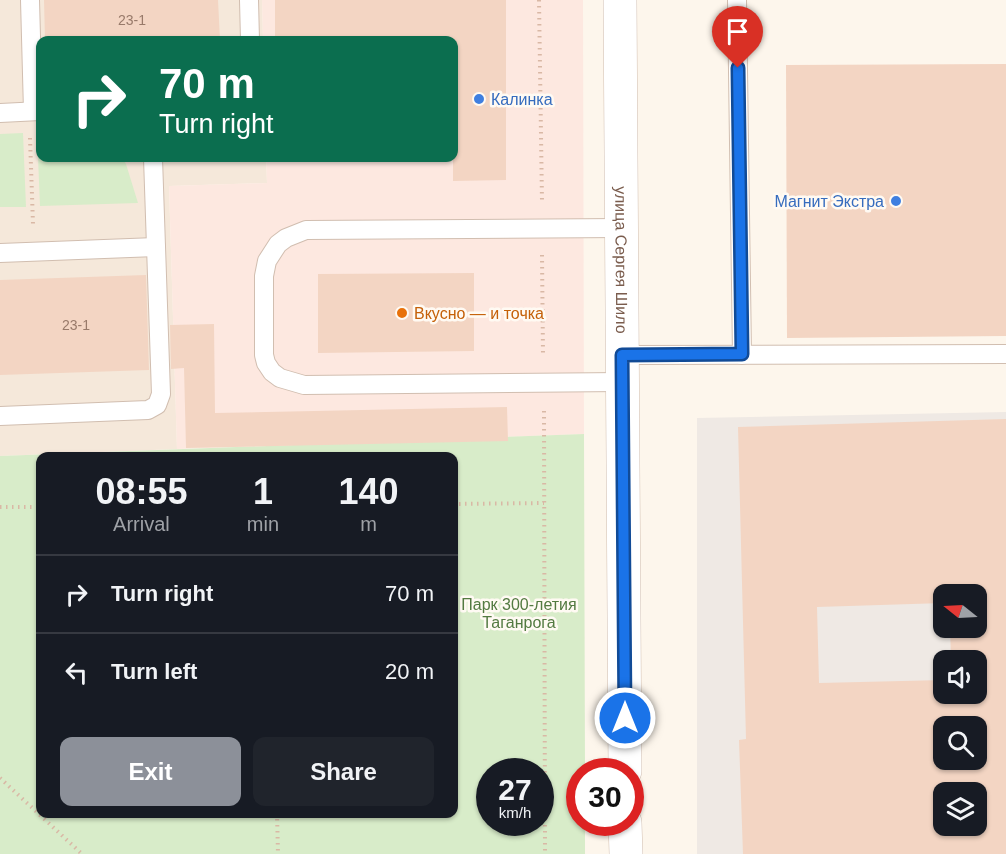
<!DOCTYPE html>
<html lang="en">
<head>
<meta charset="utf-8">
<style>
	body { margin:0; font-family:Helvetica,sans-serif; background:#20242c; color:#f1f3f6; height:100vh; display:flex; flex-direction:column; font-size:22px; white-space:nowrap }
	* { box-sizing:border-box; margin:0 }
	p { font-size:20px; color:#9ea1a6 }
	.icon { flex:none; width:33px; height:33px; fill:none; stroke:currentColor; stroke-width:2; stroke-linecap:round; stroke-linejoin:round }
	.map { position:relative; flex:1; overflow:hidden }
	.sheet { position:absolute; left:36px; top:452px; width:422px; height:366px; display:flex; flex-direction:column; background:#171b24; border-radius:12px; box-shadow:0 2px 4px #0004 }
	.sheet>* { flex:none }
	.hud { position:absolute; left:36px; top:36px; width:422px; height:126px; border-radius:12px; box-shadow:0 2px 4px #0004; background:#0b6e4f; color:#fff; overflow:hidden }
	.needle { width:39px; rotate:288deg }
	.buttons { position:absolute; left:933px; top:584px; display:grid; gap:12px }
	.buttons a { display:grid; place-items:center; width:54px; height:54px; border-radius:12px; background:#171b24; box-shadow:0 2px 4px #0004; font-size:30px }
	.speed { position:absolute; left:476px; top:758px; display:flex; gap:12px; font-size:30px; font-weight:700; text-align:center }
	.speed>* { display:grid; place-content:center; width:78px; height:78px; border-radius:50%; background:#171b24; box-shadow:0 2px 4px #0004; line-height:1 }
	.speed small { font-size:15px; font-weight:400 }
	.speed .limit { border:9px solid #d22; background:#fff; color:#111 }
	.pin { position:absolute; display:grid; place-items:center; width:51px; height:51px; color:#fff; margin:-62px -26px; border-radius:50% 50% 50% 0; rotate:-45deg; box-shadow:0 0 6px #0007 }
	.pin .icon { rotate:45deg }
	.me { position:absolute; width:66px; margin:-33px; rotate:0deg; stroke-linejoin:round; filter:drop-shadow(0 0 4px #0008) }
	.turn { display:flex; align-items:center; gap:21px; height:126px; padding:0 24px; font-size:27px }
	.turn .icon { width:78px; height:78px; stroke-width:2.5 }
	.turn b { display:block; font-size:42px; line-height:51px }
	.eta { display:flex; justify-content:space-evenly; align-items:center; height:102px; text-align:center }
	.eta b { font-size:36px; font-weight:700; line-height:42px }
	.button { display:flex; gap:12px; margin-top:auto; padding:12px 24px }
	.button a { flex:1; height:69px; border-radius:12px; background:#8c9099; color:#fff; font-size:24px; font-weight:700; line-height:69px; text-align:center }
	.button a+a { background:#20242c; color:#f1f3f6 }
	ul { padding:0; list-style:none }
	li { display:flex; align-items:center; gap:18px; height:78px; padding:0 24px; border-top:2px solid #363941 }
	li div { flex:1 }
	li b { display:block; font-size:22px }
	li em { font-style:normal }
	.map>svg:first-child { display:block }
</style>
</head>
<body>
<div class="map">
<svg width="1006" height="854" viewBox="0 0 1006 854">
	<rect width="100%" height="100%" fill="#fdf6ec"/>
	<!-- residential -->
	<path fill="#f5e8da" d="M0,0H262L263,40H40V158H266L267,183L169,186L177,449L0,456Z"/>
	<!-- commercial -->
	<path fill="#fde8e0" d="M262,0H583L584,434L177,449L169,186L267,183L266,158H453V40H263Z"/>
	<!-- industrial -->
	<path fill="#efe9e4" fill-rule="evenodd" d="M1006,412V854H697V418ZM944,594H976V627H944ZM944,660H976V693H944ZM944,726H976V759H944ZM944,792H976V825H944Z"/>
	<!-- green -->
	<g fill="#d8ecc9" fill-rule="evenodd">
		<path d="M40,132V158H122L126,164L138,203L40,206L37,133Z"/>
		<path d="M23,133L26,207H0V134Z"/>
		<path d="M584,434L585,771H579V822H585V854H0V456ZM40,456H453V813H40ZM489,771H540V822H489Z"/>
	</g>
	<!-- building -->
	<g fill="#f3d5c3" fill-rule="evenodd">
		<path d="M44,0H218L220,40H45Z"/>
		<path d="M275,0H506V180L453,181V40H275Z"/>
		<path d="M1006,64V336L787,338L786,65Z"/>
		<path d="M474,273V351L318,353V274Z"/>
		<path d="M146,275L149,370L0,375V280Z"/>
		<path d="M214,324L215,413L507,407L508,441L186,448L184,368L171,369L170,325Z"/>
		<path d="M1006,419V854H743L739,740L746,739L738,427ZM944,594H976V627H950L951,660H976V693H944V680L819,683L817,607L944,603ZM944,726H976V759H944ZM944,792H976V825H944Z"/>
	</g>
	<g fill="none" stroke-linecap="round" stroke-linejoin="round">
		<!-- lane casing -->
		<g stroke="#d1beb0" stroke-width="20">
			<g id="lane">
				<path d="M30,0L33,111"/>
				<path d="M249,0L250,40"/>
				<path d="M737,0L742,355"/>
				<path d="M0,113L40,111"/>
				<path d="M621,228L306,230L286,238L278,244L267,261L264,276V355L266,363L272,372L280,378L304,385L622,382"/>
				<path d="M0,253L156,247"/>
				<path d="M623,355L1006,354"/>
				<path d="M0,416L148,410L157,405L161,394L153,158"/>
			</g>
		</g>
		<!-- street casing -->
		<g stroke="#d1beb0" stroke-width="34">
			<g id="street">
				<path id="s1" d="M620,0L625,771"/>
				<path d="M625,822L626,854"/>
			</g>
		</g>
		<!-- path -->
		<g stroke="#d9b8a5" stroke-width="4" stroke-dasharray="1.5 4.5" stroke-linecap="butt">
			<path d="M539,0L542,202"/>
			<path d="M30,138L33,224"/>
			<path d="M542,255L543,355"/>
			<path d="M544,411L545,854"/>
			<path d="M453,504L544,503"/>
			<path d="M0,507H40"/>
			<path d="M0,778L82,854"/>
			<path d="M277,813L278,854"/>
		</g>
		<!-- lane -->
		<use href="#lane" stroke="#fff" stroke-width="18"/>
		<!-- street -->
		<use href="#street" stroke="#fff" stroke-width="33"/>
	</g>
	<g fill="none" stroke-linecap="round" stroke-linejoin="round">
		<!-- route casing -->
		<g stroke="#114b97" stroke-width="15">
			<path id="route" d="M625,718L622,355L742,354L738,68"/>
		</g>
		<!-- route -->
		<use href="#route" stroke="#1a73e8" stroke-width="10"/>
	</g>
	<!-- markers -->
	<g fill="#3f7fe0" stroke="#fffaf3" stroke-width="2">
		<circle cx="479" cy="99" r="6"/>
		<circle cx="896" cy="201" r="6"/>
	</g>
	<circle fill="#e8710a" stroke="#fffaf3" stroke-width="2" cx="402" cy="313" r="6"/>
	<g text-anchor="middle" dominant-baseline="central" stroke-width="5" stroke-linejoin="round" paint-order="stroke">
		<!-- number labels -->
		<g font-size="14" fill="#987a6a">
			<text x="132" y="20">23-1</text>
			<text x="76" y="325">23-1</text>
		</g>
		<!-- shop labels -->
		<g font-size="16" fill="#366cbe" stroke="#fffaf3" text-anchor="start">
			<text x="491" y="99">Калинка</text>
			<text x="884" y="201" text-anchor="end">Магнит Экстра</text>
		</g>
		<!-- street labels -->
		<g font-size="16" fill="#7a5c4d" stroke="#fffaf3">
			<text stroke="none"><textPath href="#s1" startOffset="260">улица Сергея Шило</textPath></text>
		</g>
		<!-- food labels -->
		<g font-size="16" fill="#c56008" stroke="#fffaf3" text-anchor="start">
			<text x="414" y="313">Вкусно — и точка</text>
		</g>
		<!-- park labels -->
		<g font-size="16" fill="#537a41" stroke="#fffaf3">
			<text x="519" y="604">Парк 300-летия<tspan x="519" dy="18">Таганрога</tspan></text>
		</g>
	</g>
</svg>
<div class="buttons">
<a><svg class="needle" viewBox="-14 -14 28 28"><path d="M0-13l5 13h-10z" fill="#e53935"/><path d="M0 13l5-13h-10z" fill="#9ea1a6"/></svg></a>
<a><svg class="icon" aria-label="sound" viewBox="0 0 24 24"><path d="M4 9h4l5-4v14l-5-4H4zM17 9q2 3 0 6"/></svg></a>
<a><svg class="icon" aria-label="search" viewBox="0 0 24 24"><circle cx="10" cy="10" r="6"/><path d="M15 15l6 6"/></svg></a>
<a><svg class="icon" aria-label="layers" viewBox="0 0 24 24"><path d="M12 4l9 5-9 5-9-5zM3 14l9 5 9-5"/></svg></a>
</div>
<div class="speed"><div>27<small>km/h</small></div><div class="limit">30</div></div>
<div class="pin" style="left:738px;top:68px;background:#d93025"><svg class="icon" aria-label="arrive" viewBox="0 0 24 24"><path d="M6 21V4h12l-3 4 3 4H6"/></svg></div>
<svg class="me" style="left:625px;top:718px" viewBox="-20 -20 40 40"><circle r="17" fill="#1a73e8" stroke="#fff" stroke-width="3"/><path d="M0-11L8 9 0 5-8 9z" fill="#fff"/></svg>
<div class="hud">
<div class="turn"><svg class="icon" aria-label="right" viewBox="0 0 24 24"><path d="M7 20v-9h11M14 6l5 5-5 5"/></svg><div><b>70 m</b>Turn right</div></div>
</div>
<section class="sheet">
<div class="eta">
<div><b>08:55</b><p>Arrival</p></div>
<div><b>1</b><p>min</p></div>
<div><b>140</b><p>m</p></div>
</div>
<ul>
<li><svg class="icon" aria-label="right" viewBox="0 0 24 24"><path d="M7 20v-9h11M14 6l5 5-5 5"/></svg><div><b>Turn right</b></div><em>70 m</em></li>
<li><svg class="icon" aria-label="left" viewBox="0 0 24 24"><path d="M17 20v-9H6M10 6l-5 5 5 5"/></svg><div><b>Turn left</b></div><em>20 m</em></li>
</ul>
<div class="button"><a>Exit</a><a>Share</a></div>
</section>
</div>
</body>
</html>
